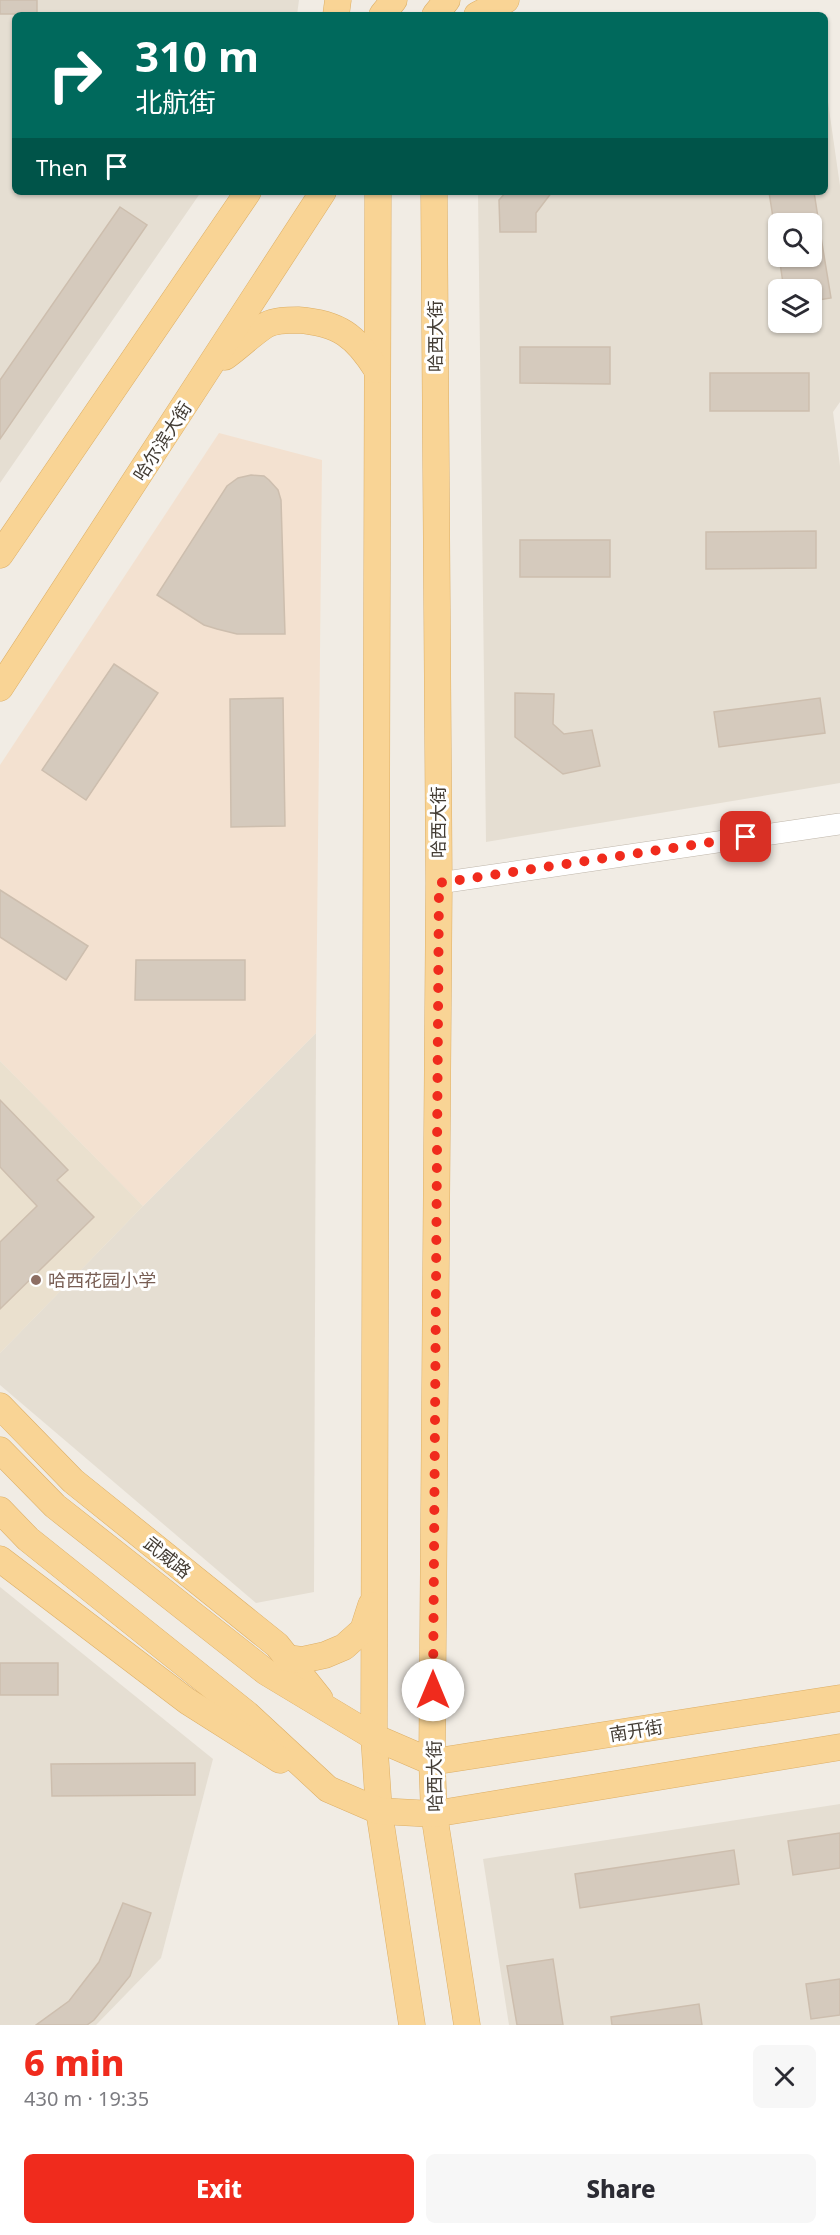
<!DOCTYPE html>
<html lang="en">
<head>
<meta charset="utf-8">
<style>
	body { margin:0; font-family:"Noto Sans","Noto Sans SC",sans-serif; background:#f7f7f7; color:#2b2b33; height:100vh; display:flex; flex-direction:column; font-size:22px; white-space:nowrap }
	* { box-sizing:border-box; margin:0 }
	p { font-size:20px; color:#7c7c81 }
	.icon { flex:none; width:33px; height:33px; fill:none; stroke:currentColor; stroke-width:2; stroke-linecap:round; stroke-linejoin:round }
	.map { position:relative; height:2025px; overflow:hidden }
	.details { display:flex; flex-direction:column; background:#fff; flex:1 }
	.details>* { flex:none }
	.banner { position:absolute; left:12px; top:12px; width:816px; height:183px; border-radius:9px; box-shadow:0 2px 4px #0004; background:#00695c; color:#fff; overflow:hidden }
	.fabs { position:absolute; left:768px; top:213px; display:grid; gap:12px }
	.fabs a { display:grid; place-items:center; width:54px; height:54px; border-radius:9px; background:#fff; box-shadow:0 2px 4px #0004; font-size:30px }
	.pin { position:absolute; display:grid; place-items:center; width:51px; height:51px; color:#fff; margin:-26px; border-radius:12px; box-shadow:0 3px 9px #0006 }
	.me { position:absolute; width:66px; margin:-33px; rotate:0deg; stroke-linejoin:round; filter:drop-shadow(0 0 4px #0008) }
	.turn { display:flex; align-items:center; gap:21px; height:126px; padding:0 24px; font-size:27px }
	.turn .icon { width:78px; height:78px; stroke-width:2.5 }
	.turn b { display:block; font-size:42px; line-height:51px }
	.then { display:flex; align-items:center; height:57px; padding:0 24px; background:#0003; gap:12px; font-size:22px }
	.round { display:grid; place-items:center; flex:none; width:63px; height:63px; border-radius:9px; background:#f7f7f7 }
	.headline { display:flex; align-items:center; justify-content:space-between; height:102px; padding:0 24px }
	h1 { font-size:36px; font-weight:800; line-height:45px; color:#f02b1d }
	.action { display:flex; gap:12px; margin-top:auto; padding:12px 24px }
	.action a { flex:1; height:69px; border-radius:9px; background:#f02b1d; color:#fff; font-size:24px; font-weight:800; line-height:69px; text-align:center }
	.action a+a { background:#f7f7f7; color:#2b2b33 }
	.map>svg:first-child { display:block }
</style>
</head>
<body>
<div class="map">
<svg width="840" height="2025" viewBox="0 0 840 2025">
	<rect width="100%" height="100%" fill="#f1ece4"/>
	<!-- residential -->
	<g fill="#e5ded2" fill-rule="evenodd">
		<path d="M0,0H299L297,15H15V192H201L0,483Z"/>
		<path d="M825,81L840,186V402L833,412L840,466V783L486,842L478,192H825ZM778,224H812V256H778ZM778,290H812V322H778Z"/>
		<path d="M316,1033L314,1592L256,1603L0,1385V1353L143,1206Z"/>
		<path d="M0,1587L213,1759L161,1958L96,2025H0Z"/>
		<path d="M840,1804V2025H509L483,1859Z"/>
	</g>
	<!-- commercial -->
	<path fill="#f3e1d0" d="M219,433L322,460L316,1033L143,1206L0,1061V765Z"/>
	<!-- education -->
	<path fill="#eae0ce" d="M0,1061L143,1206L0,1353Z"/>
	<!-- building -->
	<g fill="#d5cabd" stroke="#cdbeae" stroke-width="1.5">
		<rect x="0" y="0" width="37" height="14"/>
		<path d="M506,192H552L536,213V232H500L499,200Z"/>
		<path d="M769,192H814L819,224H774Z"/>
		<path d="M120,207L147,225L0,439V380Z"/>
		<path d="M819,225L831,298L812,301V290H784L779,256H812V226Z"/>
		<path d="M520,347H610V384L520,383Z"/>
		<rect x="710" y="373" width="99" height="38"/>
		<path d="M251,475L264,476L269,480L278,490L281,500L285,634H237L217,629L204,625L157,595L227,486L238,478Z"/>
		<path d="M816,531V568L706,569V532Z"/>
		<rect x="520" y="540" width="90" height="37"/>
		<path d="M114,664L158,693L86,800L42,770Z"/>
		<path d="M515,693L554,694L553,724L564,734L592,730L600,766L563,774L515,737Z"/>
		<path d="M283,698L285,826L231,827L230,699Z"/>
		<path d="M820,698L825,733L719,747L714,712Z"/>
		<path d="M0,890L88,946L66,980L0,937Z"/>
		<path d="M136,960H245V1000H135Z"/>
		<path d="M0,1100L68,1170L57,1180L94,1217L0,1309V1242L37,1206L0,1167Z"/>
		<rect x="0" y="1663" width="58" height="32"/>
		<path d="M195,1763V1795L52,1796L51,1764Z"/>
		<path d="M840,1833V1868L793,1875L788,1841Z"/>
		<path d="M734,1850L739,1884L580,1908L575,1874Z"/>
		<path d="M123,1903L151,1913L130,1976L94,2020L87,2025H36L69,2001L99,1962Z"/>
		<path d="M553,1959L563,2025H517L507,1966Z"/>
		<path d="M840,1979V2015L811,2019L806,1984Z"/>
		<path d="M699,2004L702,2025H612L611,2017Z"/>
	</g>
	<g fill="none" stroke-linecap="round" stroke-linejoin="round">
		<!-- minor casing -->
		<g stroke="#bfb6aa" stroke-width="22">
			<path id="minor" d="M439,883L840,824"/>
		</g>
		<!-- major casing -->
		<g stroke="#ddaf66" stroke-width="27">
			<g id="major">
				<path d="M336,15L338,0"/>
				<path d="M382,15L394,0"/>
				<path d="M435,15L447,0"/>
				<path d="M477,15L506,0"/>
				<path d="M378,192L374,1737L379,1811L412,2025"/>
				<path d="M434,192L439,883L432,1762L434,1814L467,2025"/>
				<path d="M225,357C239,347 252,334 266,325C275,320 288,320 298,320C339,323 356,336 377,370"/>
				<path d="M0,555L248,192"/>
				<path d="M0,688L323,192"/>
				<path d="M0,1406L73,1481L277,1645L320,1699"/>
				<path d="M0,1450L55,1506L266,1672L374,1737L432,1762L840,1698"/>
				<path d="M0,1510L28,1539L247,1714L328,1789L379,1811L434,1814L840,1747"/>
				<path d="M0,1559L187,1701L280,1760"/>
				<path d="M287,1658L302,1660L325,1655L344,1647L363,1630L371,1605"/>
			</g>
		</g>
		<!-- minor -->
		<use href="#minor" stroke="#fff" stroke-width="21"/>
		<!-- major -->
		<use href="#major" stroke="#f9d495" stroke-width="26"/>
	</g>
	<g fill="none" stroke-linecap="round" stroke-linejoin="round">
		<!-- route -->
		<path stroke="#f02b1d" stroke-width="10" stroke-dasharray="0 18" d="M433,1690L439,883L746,837"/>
	</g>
	<!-- markers -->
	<circle fill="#8d6e63" stroke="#fff" stroke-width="2" cx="36" cy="1280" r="6"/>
	<g text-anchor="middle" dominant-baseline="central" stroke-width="6" stroke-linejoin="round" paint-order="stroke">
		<!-- street labels -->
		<g font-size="18" fill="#433c34" stroke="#fff">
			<text transform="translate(435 336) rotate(-90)">哈西大街</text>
			<text transform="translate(162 441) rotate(-57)">哈尔滨大街</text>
			<text transform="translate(438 822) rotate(-90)">哈西大街</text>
			<text transform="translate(168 1557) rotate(39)">武威路</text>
			<text transform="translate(636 1730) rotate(-9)">南开街</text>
			<text transform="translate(434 1776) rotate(-91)">哈西大街</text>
		</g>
		<!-- education labels -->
		<g font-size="18" fill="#785e54" stroke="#fff" text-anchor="start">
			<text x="48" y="1280">哈西花园小学</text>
		</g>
	</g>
</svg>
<div class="fabs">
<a><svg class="icon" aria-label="search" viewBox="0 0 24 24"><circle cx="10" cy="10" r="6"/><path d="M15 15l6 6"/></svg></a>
<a><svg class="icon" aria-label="layers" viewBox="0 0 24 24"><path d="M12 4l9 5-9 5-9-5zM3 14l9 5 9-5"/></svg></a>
</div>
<div class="pin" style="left:746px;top:837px;background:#d93025"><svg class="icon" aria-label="arrive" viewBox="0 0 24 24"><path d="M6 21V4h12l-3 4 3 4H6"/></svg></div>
<svg class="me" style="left:433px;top:1690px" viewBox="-20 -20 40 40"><circle r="19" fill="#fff"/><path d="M0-13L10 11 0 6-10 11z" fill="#f02b1d"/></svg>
<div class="banner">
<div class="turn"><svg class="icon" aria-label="right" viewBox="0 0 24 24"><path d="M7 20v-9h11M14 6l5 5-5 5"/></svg><div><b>310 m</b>北航街</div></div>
<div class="then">Then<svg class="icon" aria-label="arrive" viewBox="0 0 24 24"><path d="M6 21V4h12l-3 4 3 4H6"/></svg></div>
</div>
</div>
<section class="details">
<div class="headline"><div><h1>6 min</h1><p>430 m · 19:35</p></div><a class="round"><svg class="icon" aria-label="close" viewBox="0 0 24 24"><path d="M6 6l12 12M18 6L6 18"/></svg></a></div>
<div class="action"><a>Exit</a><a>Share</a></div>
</section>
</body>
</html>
